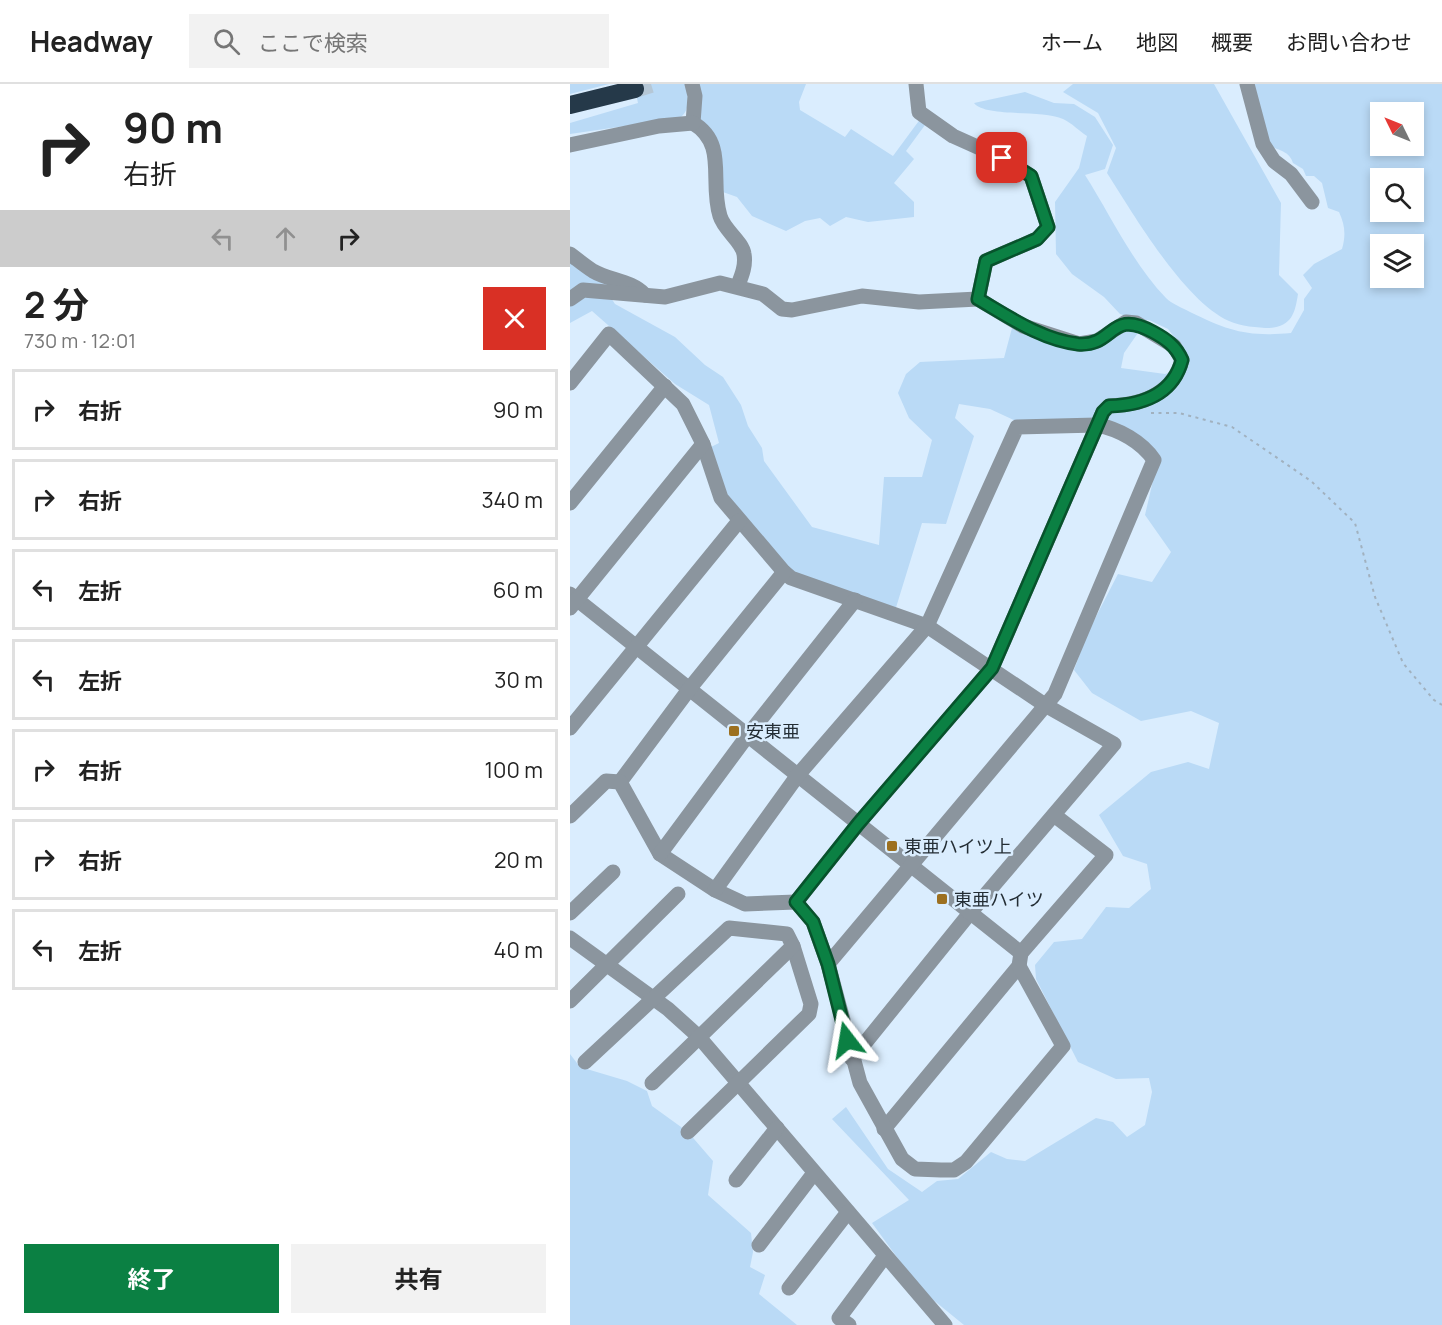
<!DOCTYPE html>
<html lang="ja">
<head>
<meta charset="utf-8">
<style>
	body { margin:0; font-family:Manrope,"Noto Sans JP",sans-serif; background:#f2f2f2; color:#222; height:100vh; display:flex; flex-direction:column; font-size:22px; white-space:nowrap }
	* { box-sizing:border-box; margin:0 }
	p { font-size:20px; color:#767676 }
	.icon { flex:none; width:33px; height:33px; fill:none; stroke:currentColor; stroke-width:2; stroke-linecap:round; stroke-linejoin:round }
	.map { position:relative; flex:1; overflow:hidden }
	.side { display:flex; flex-direction:column; background:#fff; width:570px }
	.side>* { flex:none }
	.banner { background:#fff; color:#222; overflow:hidden }
	.needle { width:39px; rotate:313deg }
	.fabs { position:absolute; left:800px; top:18px; display:grid; gap:12px }
	.fabs a { display:grid; place-items:center; width:54px; height:54px; border-radius:0px; background:#fff; box-shadow:0 3px 9px #0003; font-size:30px }
	.pin { position:absolute; display:grid; place-items:center; width:51px; height:51px; color:#fff; margin:-26px; border-radius:12px; box-shadow:0 3px 9px #0006 }
	.me { position:absolute; width:66px; margin:-33px; rotate:346deg; stroke-linejoin:round; filter:drop-shadow(0 0 4px #0008) }
	.turn { display:flex; align-items:center; gap:21px; height:126px; padding:0 24px; font-size:27px }
	.turn .icon { width:78px; height:78px; stroke-width:2.5 }
	.turn b { display:block; font-size:42px; line-height:51px }
	.lanes { display:flex; align-items:center; height:57px; padding:0 24px; background:#0003; justify-content:center; gap:30px; direction:ltr }
	.lanes .off { opacity:.35 }
	.round { display:grid; place-items:center; flex:none; width:63px; height:63px; border-radius:0px; background:#f2f2f2 }
	.summary { display:flex; align-items:center; justify-content:space-between; height:102px; padding:0 24px }
	h1 { font-size:36px; font-weight:700; line-height:45px }
	.cta { display:flex; gap:12px; margin-top:auto; padding:12px 24px }
	.cta a { flex:1; height:69px; border-radius:0px; background:#0b8043; color:#fff; font-size:24px; font-weight:700; line-height:69px; text-align:center }
	.cta a+a { background:#f2f2f2; color:#222 }
	ul { padding:0; list-style:none }
	li { display:flex; align-items:center; gap:18px; height:81px; margin:0 12px 9px; padding:0 12px; border:3px solid #e0e0e0; border-radius:0px }
	li div { flex:1 }
	li b { display:block; font-size:22px }
	li em { font-style:normal }
	header { display:flex; align-items:center; gap:36px; box-sizing:border-box; height:84px; padding:0 30px; background:#fff; border-bottom:2px solid #e0e0e0 }
	header strong { font-size:28px }
	nav { display:flex; gap:33px; margin-inline-start:auto; font-size:21px }
	.search { width:420px; height:54px; background:#f2f2f2; display:flex; align-items:center; gap:15px; box-sizing:border-box; padding:0 21px; border-radius:0px; color:#767676; font-size:22px }
	main { display:flex; flex:1; min-height:0 }
	.map>svg:first-child { display:block }
</style>
</head>
<body>
<header>
<strong>Headway</strong>
<div class="search"><svg class="icon" aria-label="search" viewBox="0 0 24 24"><circle cx="10" cy="10" r="6"/><path d="M15 15l6 6"/></svg>ここで検索</div>
<nav><a>ホーム</a><a>地図</a><a>概要</a><a>お問い合わせ</a></nav>
</header>
<main>
<section class="side">
<div class="banner">
<div class="turn"><svg class="icon" aria-label="right" viewBox="0 0 24 24"><path d="M7 20v-9h11M14 6l5 5-5 5"/></svg><div><b>90 m</b>右折</div></div>
<div class="lanes"><svg class="icon off" aria-label="left" viewBox="0 0 24 24"><path d="M17 20v-9H6M10 6l-5 5 5 5"/></svg><svg class="icon off" aria-label="ahead" viewBox="0 0 24 24"><path d="M12 20V5M6 11l6-6 6 6"/></svg><svg class="icon" aria-label="right" viewBox="0 0 24 24"><path d="M7 20v-9h11M14 6l5 5-5 5"/></svg></div>
</div>
<div class="summary"><div><h1>2 分</h1><p>730 m · 12:01</p></div><a class="round" style="background:#d93025;color:#fff"><svg class="icon" aria-label="close" viewBox="0 0 24 24"><path d="M6 6l12 12M18 6L6 18"/></svg></a></div>
<ul>
<li><svg class="icon" aria-label="right" viewBox="0 0 24 24"><path d="M7 20v-9h11M14 6l5 5-5 5"/></svg><div><b>右折</b></div><em>90 m</em></li>
<li><svg class="icon" aria-label="right" viewBox="0 0 24 24"><path d="M7 20v-9h11M14 6l5 5-5 5"/></svg><div><b>右折</b></div><em>340 m</em></li>
<li><svg class="icon" aria-label="left" viewBox="0 0 24 24"><path d="M17 20v-9H6M10 6l-5 5 5 5"/></svg><div><b>左折</b></div><em>60 m</em></li>
<li><svg class="icon" aria-label="left" viewBox="0 0 24 24"><path d="M17 20v-9H6M10 6l-5 5 5 5"/></svg><div><b>左折</b></div><em>30 m</em></li>
<li><svg class="icon" aria-label="right" viewBox="0 0 24 24"><path d="M7 20v-9h11M14 6l5 5-5 5"/></svg><div><b>右折</b></div><em>100 m</em></li>
<li><svg class="icon" aria-label="right" viewBox="0 0 24 24"><path d="M7 20v-9h11M14 6l5 5-5 5"/></svg><div><b>右折</b></div><em>20 m</em></li>
<li><svg class="icon" aria-label="left" viewBox="0 0 24 24"><path d="M17 20v-9H6M10 6l-5 5 5 5"/></svg><div><b>左折</b></div><em>40 m</em></li>
</ul>
<div class="cta"><a>終了</a><a>共有</a></div>
</section>
<div class="map">
<svg width="872" height="1241" viewBox="0 0 872 1241">
	<rect width="100%" height="100%" fill="#daedfe"/>
	<!-- green -->
	<g fill="#badaf6" fill-rule="evenodd">
		<path d="M0,0H39L0,10Z"/>
		<path d="M64,0H116C118,13 121,25 110,34L0,50V39L68,19Z"/>
		<path d="M125,0H236L229,18L230,26L275,53L281,45L323,72L351,34L355,41L336,67L344,75L324,99L344,118V133L298,138L276,133L260,142L250,134L235,137L216,147L182,132L167,113L150,107L148,56L129,33Z"/>
		<path d="M503,0H644L711,119L709,191L728,210C725,229 722,242 700,244C688,244 670,242 659,237C614,217 564,131 537,89L546,64L528,29L493,8Z"/>
		<path d="M680,0H872V1241H394L351,1206L302,1139L339,1116L262,1035L276,1023L318,1085L352,1108L367,1097L388,1095L421,1068L437,1075L455,1077L526,1034L543,1038L557,1053L575,1041L582,1008L579,994L546,995L508,978L466,895L465,881L484,858L512,855L536,823L559,824L581,805L577,780L553,772L529,731L581,688L618,678L639,685L649,639L621,627L571,637L522,609L504,586L517,550L548,490L582,498L601,468L575,431L588,375L541,340L448,338L420,325L389,320L385,334L404,352L376,440L352,439L324,530L214,488L151,414L139,364L149,359L139,321L105,300L22,227L0,239V219L8,213L39,211L45,220L105,253L135,281L153,293L171,321L178,342L192,364L194,377L242,443L309,461L314,393H352L362,356L339,334L328,309L336,290L350,278L434,274L442,244L507,264L549,245L570,246L554,269L551,284L595,290L603,287L609,259L598,245L579,236H568L550,230L534,213L502,190L486,170L485,118L509,84L517,52C509,47 502,39 493,35C473,25 416,34 404,19L455,8L484,19L504,20L525,33L543,61L535,85L515,91C541,132 563,180 596,214C602,220 613,224 620,228C659,247 677,253 721,249L734,226V215L742,204L733,191L744,180L772,165C776,151 775,141 769,128L758,124L752,99L744,92H736L733,85L723,79C719,65 706,67 696,59ZM810,28H843V62H810ZM810,94H843V128H810ZM810,160H843V194H810Z"/>
		<path d="M0,175L64,208L0,212Z"/>
		<path d="M0,970L10,983L57,997L77,1007L82,1022L118,1048L143,1077L138,1111L181,1149L183,1168L180,1183L195,1191L189,1210L227,1241H0Z"/>
	</g>
	<g fill="none" stroke-linecap="round" stroke-linejoin="round">
		<!-- highway-tunnel -->
		<path stroke="#b5c7d6" stroke-width="18" stroke-dasharray="18 9" stroke-linecap="butt" d="M65,5L81,0"/>
		<!-- path -->
		<path stroke="#a1b1bf" stroke-width="2" stroke-dasharray="3 4.5" stroke-linecap="butt" d="M581,329H609L662,343L741,397L785,439L805,513L833,579L864,616L872,621"/>
		<!-- minor -->
		<g stroke="#8b959e" stroke-width="15">
			<path d="M122,0L125,12L123,39C158,60 139,97 150,132C154,146 172,157 174,170C176,181 172,191 168,201"/>
			<path d="M346,0L349,28L383,52L432,74L461,92L478,143L467,155L416,177L408,215"/>
			<path d="M677,0L693,60L704,77L721,90L742,118"/>
			<path d="M0,61L89,42L123,39"/>
			<path d="M0,170C8,176 15,182 23,187C40,197 61,196 75,211"/>
			<path d="M0,215L13,206L95,213L150,199L193,210L212,225L222,226L292,212L349,218L408,215L453,242L509,260L527,257L556,238L566,239L604,262L612,276C603,310 572,321 539,322L533,328L422,584L288,740L226,818"/>
			<path d="M0,299L39,250L113,320L133,360L151,414L214,488L221,494L357,542L475,621L544,660L400,829L282,975"/>
			<path d="M0,419L95,302"/>
			<path d="M0,510L451,869L449,882L314,1045"/>
			<path d="M0,524L133,360"/>
			<path d="M0,644L169,437"/>
			<path d="M50,698L120,604L214,488"/>
			<path d="M0,732L36,697L50,698L90,770L145,806L175,820L226,818L243,838L258,880L290,999L332,1075L345,1085L371,1086H384L396,1078L493,962L449,882"/>
			<path d="M90,770L178,651L285,516"/>
			<path d="M145,806L228,691L357,542L447,343L527,341C549,345 572,358 584,376L485,610L258,880"/>
			<path d="M0,829L43,788"/>
			<path d="M0,854L98,925L129,953L375,1241"/>
			<path d="M451,869L536,771L484,731"/>
			<path d="M0,917L108,810"/>
			<path d="M15,978L159,844L217,850L223,862L241,920L239,930L118,1048"/>
			<path d="M82,999L223,862"/>
			<path d="M166,1096L207,1044"/>
			<path d="M189,1161L244,1089"/>
			<path d="M219,1204L278,1128"/>
			<path d="M279,1241L269,1234L315,1172"/>
		</g>
		<!-- highway -->
		<path stroke="#253949" stroke-width="18" d="M0,21L65,5"/>
	</g>
	<g fill="none" stroke-linecap="round" stroke-linejoin="round">
		<!-- route casing -->
		<g stroke="#07532c" stroke-width="15">
			<path id="route" d="M277,956L258,880L243,838L226,818L288,740L422,584L533,328L539,322C572,321 603,311 612,276C606,262 596,255 583,248C539,224 545,263 508,260C472,256 439,233 408,215L416,177L467,155L478,143L461,92L432,74"/>
		</g>
		<!-- route -->
		<use href="#route" stroke="#0b8043" stroke-width="10"/>
	</g>
	<!-- markers -->
	<g fill="#9c7020" stroke="#daedfe" stroke-width="2">
		<rect x="158" y="641" width="12" height="12" rx="3"/>
		<rect x="316" y="756" width="12" height="12" rx="3"/>
		<rect x="366" y="809" width="12" height="12" rx="3"/>
	</g>
	<g text-anchor="middle" dominant-baseline="central" stroke-width="5" stroke-linejoin="round" paint-order="stroke">
		<!-- poi labels -->
		<g font-size="18" fill="#232d34" stroke="#daedfe" text-anchor="start">
			<text x="176" y="647">安東亜</text>
			<text x="334" y="762">東亜ハイツ上</text>
			<text x="384" y="815">東亜ハイツ</text>
		</g>
	</g>
</svg>
<div class="fabs">
<a><svg class="needle" viewBox="-14 -14 28 28"><path d="M0-13l5 13h-10z" fill="#e53935"/><path d="M0 13l5-13h-10z" fill="#767676"/></svg></a>
<a><svg class="icon" aria-label="search" viewBox="0 0 24 24"><circle cx="10" cy="10" r="6"/><path d="M15 15l6 6"/></svg></a>
<a><svg class="icon" aria-label="layers" viewBox="0 0 24 24"><path d="M12 4l9 5-9 5-9-5zM3 14l9 5 9-5"/></svg></a>
</div>
<div class="pin" style="left:432px;top:74px;background:#d93025"><svg class="icon" aria-label="arrive" viewBox="0 0 24 24"><path d="M6 21V4h12l-3 4 3 4H6"/></svg></div>
<svg class="me" style="left:277px;top:956px" viewBox="-20 -20 40 40"><path d="M0-17L14 15 0 8-14 15z" fill="#0b8043" stroke="#fff" stroke-width="4"/></svg>
</div>
</main>
</body>
</html>
